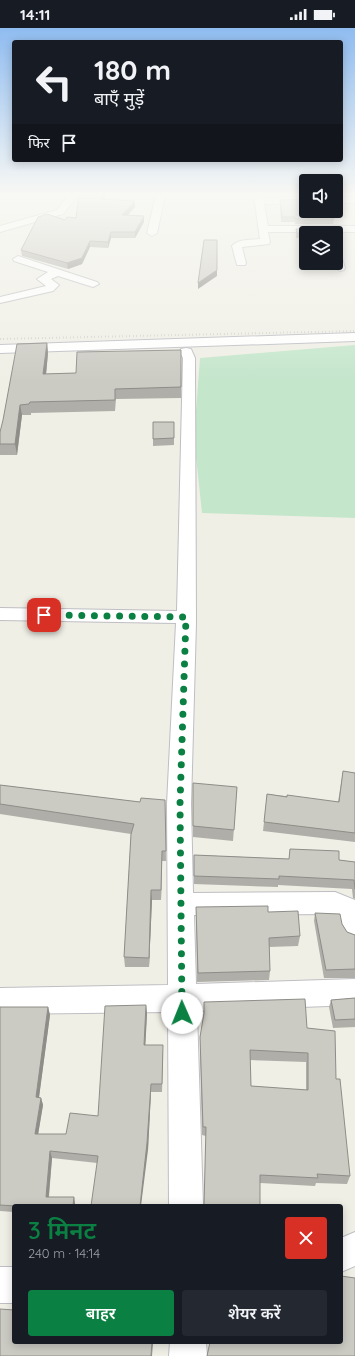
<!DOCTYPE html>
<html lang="hi">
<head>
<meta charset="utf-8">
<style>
	body { margin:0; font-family:Quicksand,"Noto Sans Devanagari",sans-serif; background:#242831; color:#f1f3f6; height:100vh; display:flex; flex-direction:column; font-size:15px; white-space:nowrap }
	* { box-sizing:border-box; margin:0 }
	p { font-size:13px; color:#9ea1a6 }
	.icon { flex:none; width:22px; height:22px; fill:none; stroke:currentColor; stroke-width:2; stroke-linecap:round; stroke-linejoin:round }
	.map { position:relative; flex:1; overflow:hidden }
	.details { position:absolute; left:12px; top:1176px; width:331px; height:140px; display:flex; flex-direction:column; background:#171b24; border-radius:4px; box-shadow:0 2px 10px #0003 }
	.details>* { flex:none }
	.top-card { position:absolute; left:12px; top:12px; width:331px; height:122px; border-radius:4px; box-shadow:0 2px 10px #0003; background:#171b24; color:#f1f3f6; overflow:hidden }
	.buttons { position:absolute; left:299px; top:146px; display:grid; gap:8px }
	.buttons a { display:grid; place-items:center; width:44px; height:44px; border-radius:4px; background:#171b24; box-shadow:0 2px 10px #0003; font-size:20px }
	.pin { position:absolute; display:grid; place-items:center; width:34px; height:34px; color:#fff; margin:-17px; border-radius:8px; box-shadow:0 2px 6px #0006 }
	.me { position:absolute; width:44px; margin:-22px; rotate:359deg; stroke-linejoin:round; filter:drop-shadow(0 0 3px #0008) }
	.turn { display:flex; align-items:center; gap:14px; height:84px; padding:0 16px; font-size:18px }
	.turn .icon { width:52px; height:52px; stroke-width:2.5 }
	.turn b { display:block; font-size:28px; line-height:34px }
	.then { display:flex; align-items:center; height:38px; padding:0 16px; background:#0003; gap:8px; font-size:15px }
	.round { display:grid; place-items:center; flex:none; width:42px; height:42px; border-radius:4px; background:#242831 }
	.overview { display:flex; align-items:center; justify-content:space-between; height:68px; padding:0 16px }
	h1 { font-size:24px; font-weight:600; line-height:30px; color:#0b8043 }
	.primary-button { display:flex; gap:8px; margin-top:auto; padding:8px 16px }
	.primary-button a { flex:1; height:46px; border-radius:4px; background:#0b8043; color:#fff; font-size:16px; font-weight:600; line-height:46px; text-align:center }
	.primary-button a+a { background:#242831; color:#f1f3f6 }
	.status { display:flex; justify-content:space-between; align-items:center; height:28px; padding:0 20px; background:#171b24; direction:ltr }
	.status svg { height:11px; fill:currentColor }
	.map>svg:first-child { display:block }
</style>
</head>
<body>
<div class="status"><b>14:11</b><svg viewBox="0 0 49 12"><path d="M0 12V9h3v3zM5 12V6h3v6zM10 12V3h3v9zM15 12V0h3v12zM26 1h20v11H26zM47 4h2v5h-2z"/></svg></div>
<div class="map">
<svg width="355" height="1328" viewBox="0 0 355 1328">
	<rect width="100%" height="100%" fill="#f0efe6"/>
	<!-- green -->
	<path fill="#c4e6cb" d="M355,317V490L202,485L194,410L200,330Z"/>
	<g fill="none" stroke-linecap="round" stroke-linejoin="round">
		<!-- street casing -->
		<g stroke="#bebec4" stroke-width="2">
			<g id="street">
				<path d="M69,167H78L63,186L0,204V198L57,182Z"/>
				<path d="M156,167H165L157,205L152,208L147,205Z"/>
				<path d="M254,167H263V170L306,169V175L264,176L268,198H355V204H268L270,214L269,216L242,219L246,235L245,237H237L232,218C238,211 250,212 260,211Z"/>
				<rect x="336" y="169" width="19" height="6"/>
				<path d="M336,224L341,227L345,240L344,242L340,243L335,240L333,235H336Z"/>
				<path d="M18,228L97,254L99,256L93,259L58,248L51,251L59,257L53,263L0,275V269L46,258L37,251L48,244L14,233L13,231Z"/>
				<path d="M355,305V313L0,325V317Z"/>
				<path d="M186,320L191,321L195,330L196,595L191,776L193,865L335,864L355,872V916L346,912L342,904L339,890L334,886L194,887L196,956L355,951V977L197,983L203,1178H169L168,984L0,986V960L168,957L167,776L176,595L0,592V580L177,583L183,330L180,324L181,321Z"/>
				<path d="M355,1204V1238L341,1244V1210Z"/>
				<rect x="0" y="1239" width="14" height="36"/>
				<path d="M170,1314H206L207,1328H169Z"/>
			</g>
		</g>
		<!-- street -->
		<use href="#street" fill="#fff" fill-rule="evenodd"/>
		<!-- rail -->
		<path stroke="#b6b7b7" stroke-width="2" stroke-dasharray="0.5 3" stroke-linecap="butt" d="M0,311L355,303"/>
	</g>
	<!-- wall -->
	<g fill="#afaea8" fill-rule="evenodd">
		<path d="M79,167H105L104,171L135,179L127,187L144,188V194L135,210H111L108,220L90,219L82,236L68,241L22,228L21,222L65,192L76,190Z"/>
		<path d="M280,172L334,191L333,196H295V194H281L280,177Z"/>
		<path d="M296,201H335L336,206V210V205H306V210H296Z"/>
		<path d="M318,235H333L332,238L318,237Z"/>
		<path d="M47,315L48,325L46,346L76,345L181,322V370L116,371L115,383L31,385V387H22L17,427H0V404Z"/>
		<path d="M153,394H174V417L153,418Z"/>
		<path d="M343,743L355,745V814L263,803L267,766L338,774Z"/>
		<path d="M0,757L140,774L165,772L166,833H162L161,872H152L149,939H125L124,929L131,806L0,786Z"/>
		<path d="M237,759L233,813L193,809V765Z"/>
		<path d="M290,821L339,832L355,834V871L353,870L352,861L278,857V859L194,856V827L289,831Z"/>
		<path d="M196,879L268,884L300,908L298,918L269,919L270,943L269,952L197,954Z"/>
		<path d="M315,885L342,896L347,904L355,907V950H324L314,893Z"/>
		<path d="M355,970V999L333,1000L329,979L331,972Z"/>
		<path d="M204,974L307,1000L336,1051L350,1148L347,1156L316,1155L315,1158L260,1155L206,1108L202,1107L200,1019V1009L204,988ZM250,1032L306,1034V1062L251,1058Z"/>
		<path d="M146,977L147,986L145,1017L163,1025L162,1064H151L148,1122L97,1135L52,1130L49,1169H74L75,1178H14V1184L0,1183V979H48L50,987L39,1069L41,1070L43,1077L38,1106H66L98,1088Z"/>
	</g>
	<!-- shaded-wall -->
	<g fill="#8e8d88">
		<path d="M103,167H105L102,176L101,171Z"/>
		<path d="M135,173V179L123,193L122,187Z"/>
		<path d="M144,188V194L135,210V204Z"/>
		<path d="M111,204V210L108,220V214Z"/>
		<path d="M90,213V219L82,236L68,241L67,235Z"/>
		<path d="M217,242V248L198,261V255Z"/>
		<path d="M47,315L48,325L45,357L43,346Z"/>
		<path d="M20,377L22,387L17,427L15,416Z"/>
		<path d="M162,823V833L161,872V862Z"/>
		<path d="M151,862L152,872L149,939V930Z"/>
		<path d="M146,977L147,986L145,1025L144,1017Z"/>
		<path d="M48,979L50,987L38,1077L36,1069Z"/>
		<path d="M151,1056V1064L148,1122L141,1178H140Z"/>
		<path d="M41,1070L43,1077L37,1113L35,1106Z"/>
		<path d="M50,1123L52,1130L48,1176L46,1169Z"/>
		<path d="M74,1169L75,1176V1178H73Z"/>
		<path d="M152,1314H153L152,1328H151Z"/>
	</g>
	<!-- building -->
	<g fill="#cbcac3" stroke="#8e8d88" fill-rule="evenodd">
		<path d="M79,167H103L101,171L135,173L122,187L144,188L135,204H111L108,214L90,213L82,230L67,235L21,222L38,189L47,186L65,192L67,189L76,190Z"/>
		<path d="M306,171V183H331V186H333L334,191H295V189H282L280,172Z"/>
		<path d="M296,201H335L336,206V205H297Z"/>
		<path d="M204,212H217V242L198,255Z"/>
		<path d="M47,315L43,346L76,345L77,324L181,322V359L115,361V372L30,374L29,376L20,377L15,416H0V404L3,392L17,316Z"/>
		<path d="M153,394H174V410L153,411Z"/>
		<path d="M343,743L355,745V805L264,794L267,766L287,769V767L339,774Z"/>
		<path d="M193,755L237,759L234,802L193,798Z"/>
		<path d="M0,757L140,774L141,770L165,772L166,823H162L161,862H151L149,930L124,929L131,806L134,796L0,776Z"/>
		<path d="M290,821L339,823V832L355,834V861L354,852L279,848V851L194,848V827L289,831Z"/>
		<path d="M268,878V884L298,883L300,908L269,910L270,943L198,945L196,879Z"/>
		<path d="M315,885L340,886L342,896L347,904L355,907V941L326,942Z"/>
		<path d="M355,970V991L335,992L331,972Z"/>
		<path d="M305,971L307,1000L335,1003L336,1051H340L350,1148L317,1146L318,1150L260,1147V1178H204L206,1099H203L200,1009L204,985V974ZM250,1022L308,1025V1062L251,1058Z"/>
		<path d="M146,977L144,1017H163L162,1056H151L147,1115L140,1178H91L98,1128L50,1123L46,1169H74L73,1178H16L0,1177V979H48L36,1069L41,1070L35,1106H66L70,1085L98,1088L105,978Z"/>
		<path d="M341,1248L355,1250V1328H207L210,1314H341Z"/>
		<path d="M0,1281L14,1282V1314H152L151,1328H0Z"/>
	</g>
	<!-- sky -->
	<linearGradient id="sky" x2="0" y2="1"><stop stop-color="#8fbcf0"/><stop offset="0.47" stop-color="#f8f8f4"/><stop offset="1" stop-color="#f8f8f4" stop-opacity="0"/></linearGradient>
	<rect width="355" height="353" fill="url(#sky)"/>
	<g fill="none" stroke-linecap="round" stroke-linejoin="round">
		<!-- route -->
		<path stroke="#0b8043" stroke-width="7" stroke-dasharray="0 12.6" d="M44,587L186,589L180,776L182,985"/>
	</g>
</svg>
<div class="buttons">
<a><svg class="icon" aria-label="sound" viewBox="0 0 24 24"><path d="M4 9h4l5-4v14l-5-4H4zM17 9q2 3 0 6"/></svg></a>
<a><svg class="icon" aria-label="layers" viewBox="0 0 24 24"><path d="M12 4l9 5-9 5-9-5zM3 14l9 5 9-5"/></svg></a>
</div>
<div class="pin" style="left:44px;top:587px;background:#d93025"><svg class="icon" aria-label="arrive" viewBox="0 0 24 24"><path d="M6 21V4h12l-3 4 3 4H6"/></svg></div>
<svg class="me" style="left:182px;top:985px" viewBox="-20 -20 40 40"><circle r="19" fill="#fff"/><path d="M0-13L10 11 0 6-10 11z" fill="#0b8043"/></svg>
<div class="top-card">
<div class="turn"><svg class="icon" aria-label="left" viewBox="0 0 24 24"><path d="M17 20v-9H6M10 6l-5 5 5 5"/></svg><div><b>180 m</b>बाएँ मुड़ें</div></div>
<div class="then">फिर<svg class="icon" aria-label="arrive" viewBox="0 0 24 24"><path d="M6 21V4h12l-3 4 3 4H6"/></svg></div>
</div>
<section class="details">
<div class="overview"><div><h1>3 मिनट</h1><p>240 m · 14:14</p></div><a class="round" style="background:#d93025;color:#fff"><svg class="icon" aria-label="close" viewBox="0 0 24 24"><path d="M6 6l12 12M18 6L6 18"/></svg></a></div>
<div class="primary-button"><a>बाहर</a><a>शेयर करें</a></div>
</section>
</div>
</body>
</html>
